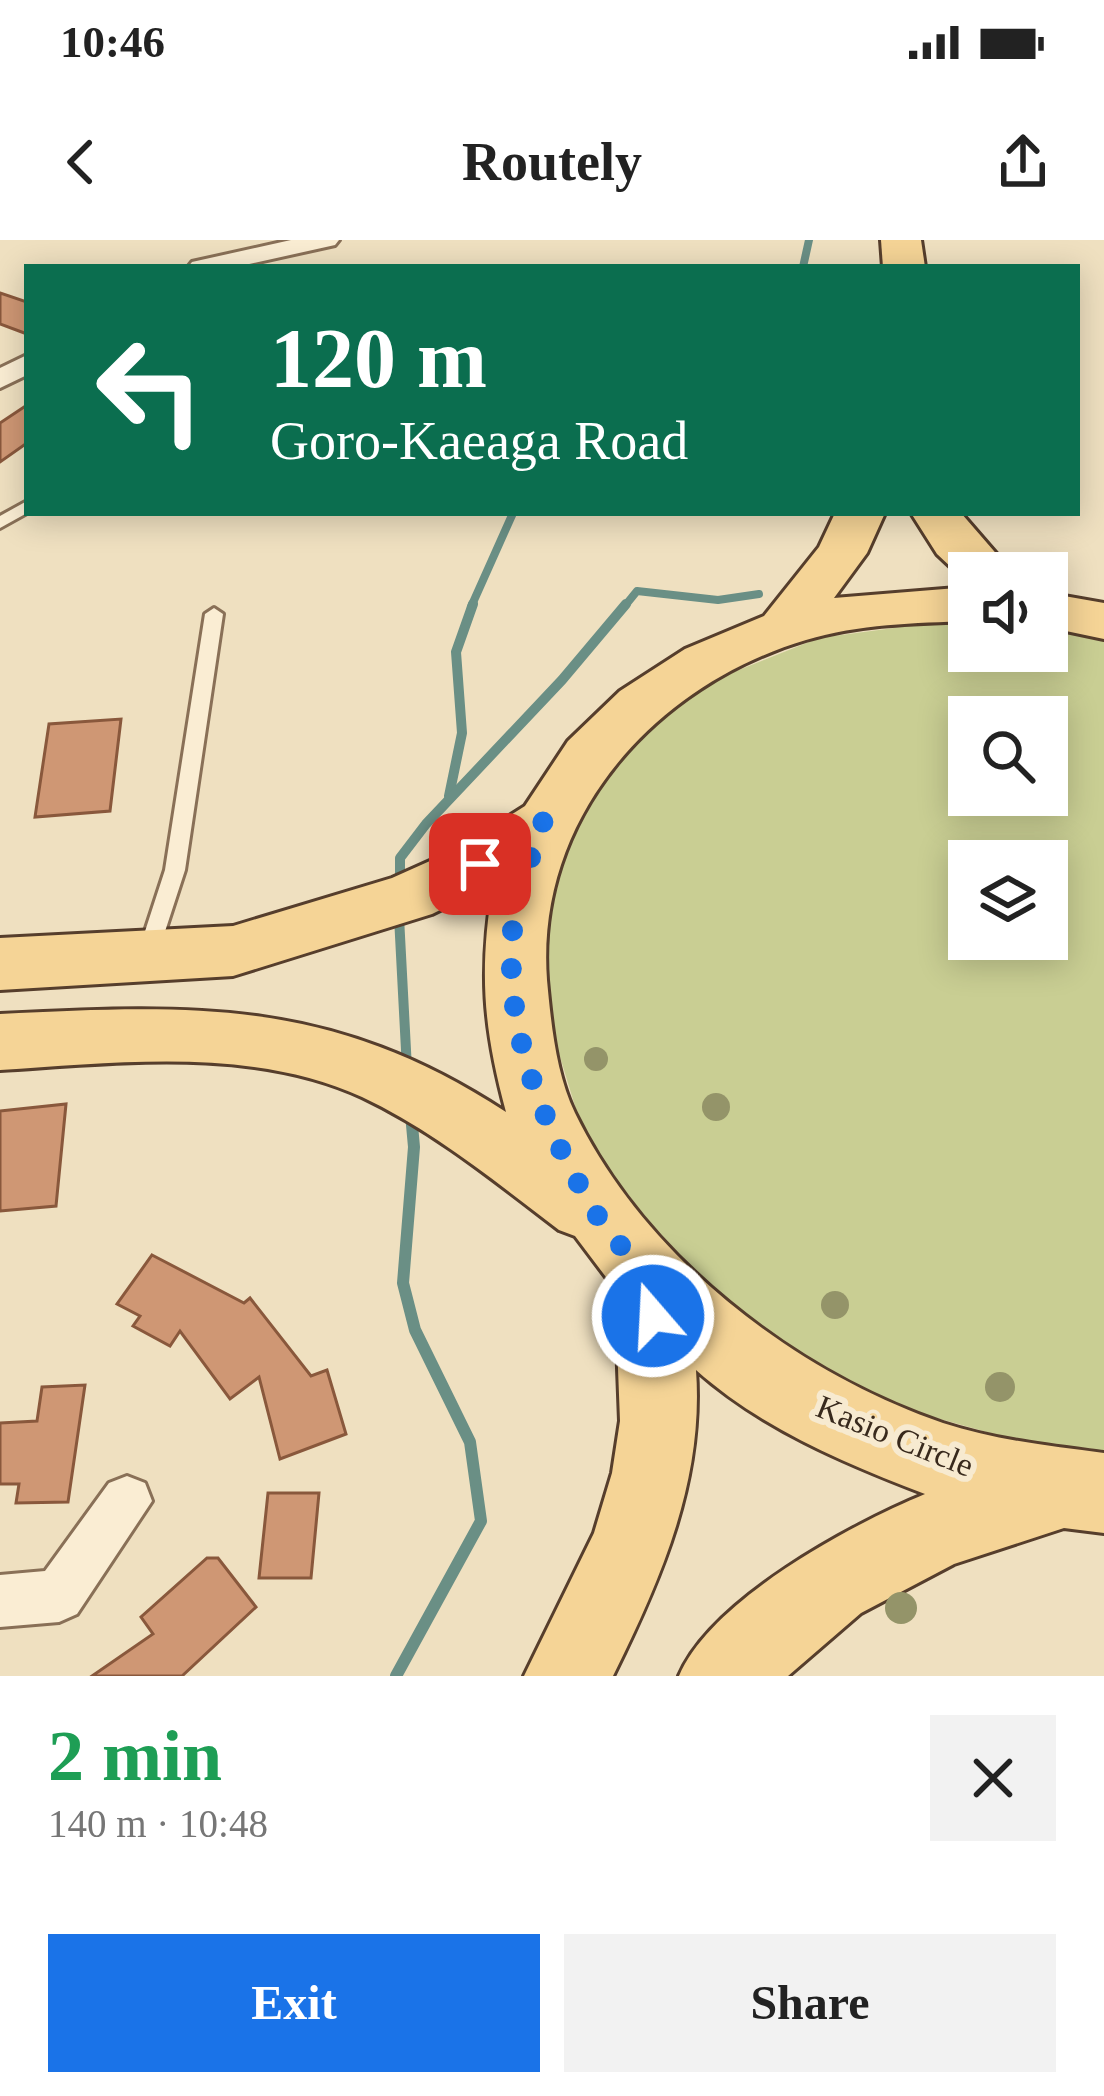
<!DOCTYPE html>
<html lang="en">
<head>
<meta charset="utf-8">
<style>
	body { margin:0; font-family:Georgia,serif; background:#f2f2f2; color:#222; height:100vh; display:flex; flex-direction:column; font-size:45px; white-space:nowrap }
	* { box-sizing:border-box; margin:0 }
	p { font-size:39px; color:#767676 }
	.icon { flex:none; width:66px; height:66px; fill:none; stroke:currentColor; stroke-width:2; stroke-linecap:round; stroke-linejoin:round }
	.map { position:relative; height:1436px; overflow:hidden }
	.side { display:flex; flex-direction:column; background:#fff; flex:1 }
	.side>* { flex:none }
	.hud { position:absolute; left:24px; top:24px; width:1056px; height:252px; border-radius:0px; box-shadow:0 6px 30px #0003; background:#0b6e4f; color:#fff; overflow:hidden }
	.fabs { position:absolute; left:948px; top:312px; display:grid; gap:24px }
	.fabs a { display:grid; place-items:center; width:120px; height:120px; border-radius:0px; background:#fff; box-shadow:0 6px 30px #0003; font-size:60px }
	.pin { position:absolute; display:grid; place-items:center; width:102px; height:102px; color:#fff; margin:-51px; border-radius:24px; box-shadow:0 6px 18px #0006 }
	.me { position:absolute; width:132px; margin:-66px; rotate:341deg; stroke-linejoin:round; filter:drop-shadow(0 0 9px #0008) }
	.turn { display:flex; align-items:center; gap:42px; height:252px; padding:0 48px; font-size:54px }
	.turn .icon { width:156px; height:156px; stroke-width:2.5 }
	.turn b { display:block; font-size:84px; line-height:102px }
	.round { display:grid; place-items:center; flex:none; width:126px; height:126px; border-radius:0px; background:#f2f2f2 }
	.overview { display:flex; align-items:center; justify-content:space-between; height:204px; padding:0 48px }
	h1 { font-size:72px; font-weight:600; line-height:90px; color:#1e9e55 }
	.primary-button { display:flex; gap:24px; margin-top:auto; padding:24px 48px }
	.primary-button a { flex:1; height:138px; border-radius:0px; background:#1a73e8; color:#fff; font-size:48px; font-weight:600; line-height:138px; text-align:center }
	.primary-button a+a { background:#f2f2f2; color:#222 }
	.status { display:flex; justify-content:space-between; align-items:center; height:84px; padding:0 60px; background:#fff; direction:ltr }
	.status svg { height:33px; fill:currentColor }
	header { display:flex; justify-content:space-between; align-items:center; height:156px; padding:0 48px; background:#fff; font-size:54px; font-weight:600 }
	.map>svg:first-child { display:block }
</style>
</head>
<body>
<div class="status"><b>10:46</b><svg viewBox="0 0 49 12"><path d="M0 12V9h3v3zM5 12V6h3v6zM10 12V3h3v9zM15 12V0h3v12zM26 1h20v11H26zM47 4h2v5h-2z"/></svg></div>
<header><svg class="icon" aria-label="back" viewBox="0 0 24 24"><path d="M15 5l-7 7 7 7"/></svg>Routely<svg class="icon" aria-label="share" viewBox="0 0 24 24"><path d="M12 15V3M7 8l5-5 5 5M5 13v7h14v-7"/></svg></header>
<div class="map">
<svg width="1104" height="1436" viewBox="0 0 1104 1436">
	<rect width="100%" height="100%" fill="#efe0c0"/>
	<!-- green -->
	<path fill="#c9ce93" fill-rule="evenodd" d="M946,381L969,383V411H1047V389L1104,399V1218L1083,1219L872,1160L697,1043L585,899L540,751L556,618L615,517L706,443L819,398ZM969,477H1047V555H969ZM969,621H1047V699H969Z"/>
	<g fill="none" stroke-linecap="round" stroke-linejoin="round">
		<!-- stream-far2 -->
		<g stroke="#6a8f85" stroke-width="8">
			<path d="M803,27L809,0"/>
			<path d="M471,367L513,273"/>
			<path d="M624,367L637,351L718,360L759,354"/>
		</g>
		<!-- stream-far1 -->
		<g stroke="#6a8f85" stroke-width="10">
			<path d="M449,556L462,493L456,412L473,364"/>
			<path d="M400,644V618L426,584L562,440L626,364"/>
			<path d="M399,677L407,829"/>
		</g>
		<!-- stream -->
		<path stroke="#6a8f85" stroke-width="12" d="M396,1436L481,1281L470,1202L415,1090L403,1043L414,907L411,874"/>
	</g>
	<!-- building -->
	<g fill="#cf9774" stroke="#89583c" stroke-width="3">
		<path d="M0,53L27,62V94L0,84Z"/>
		<path d="M27,165V203L0,222V183Z"/>
		<path d="M121,479L110,571L35,577L49,484Z"/>
		<path d="M66,864L56,966L0,971V871Z"/>
		<path d="M152,1015L244,1063L250,1058L311,1136L327,1130L346,1194L280,1219L259,1137L230,1159L180,1091L170,1106L133,1086L140,1076L117,1064Z"/>
		<path d="M85,1145L68,1262L16,1263L19,1244H0V1183L37,1181L42,1147Z"/>
		<path d="M268,1253H319L311,1338H259Z"/>
		<path d="M207,1318H218L256,1367L182,1436H92L153,1394L141,1377Z"/>
	</g>
	<g fill="none" stroke-linecap="round" stroke-linejoin="round">
		<!-- lane casing -->
		<g stroke="#897057" stroke-width="6">
			<g id="lane">
				<path d="M27,261V273L0,288V276Z"/>
				<path d="M214,368L223,374L185,630L157,716L154,722H140L137,716L165,630L205,374Z"/>
			</g>
		</g>
		<!-- street casing -->
		<g stroke="#897057" stroke-width="6">
			<g id="street">
				<path d="M291,0H339L335,5L236,27H188L192,22Z"/>
				<path d="M27,115V135L0,148V128Z"/>
				<path d="M127,1236L145,1243L152,1261L77,1374L59,1382L0,1387V1335L45,1331L109,1243Z"/>
			</g>
		</g>
		<!-- primary casing -->
		<g stroke="#563e2c" stroke-width="6">
			<g id="primary">
				<path d="M881,0H921L925,27H883Z"/>
				<path d="M835,273H885L867,313L834,358L969,347V381C915,383 859,384 806,400C655,445 535,577 547,740C551,783 556,834 575,873C645,1017 794,1132 943,1183C995,1200 1050,1206 1104,1213V1293L1064,1288L954,1324L861,1373L788,1436H679C711,1360 850,1285 925,1254C844,1223 761,1188 696,1130C704,1240 661,1339 613,1436H524L594,1293L612,1233L620,1181L615,1049L575,996L559,990C496,942 434,891 362,857C251,806 118,823 0,830V774C198,764 333,759 506,872C483,787 479,731 493,644L432,674L233,736L0,750V698L233,686L392,638L459,608L525,566L568,501L620,451L685,409L764,376L819,307Z"/>
				<path d="M911,273H961L1013,333H969V344L937,314Z"/>
				<path d="M1047,353L1104,363V399L1047,387Z"/>
			</g>
		</g>
		<!-- lane -->
		<use href="#lane" fill="#faedd3" fill-rule="evenodd"/>
		<!-- street -->
		<use href="#street" fill="#faedd3" fill-rule="evenodd"/>
		<!-- primary -->
		<use href="#primary" fill="#f5d496" fill-rule="evenodd"/>
	</g>
	<!-- trees -->
	<g fill="#949469">
		<circle cx="596" cy="819" r="12"/>
		<circle cx="716" cy="867" r="14"/>
		<circle cx="835" cy="1065" r="14"/>
		<circle cx="1000" cy="1147" r="15"/>
		<circle cx="901" cy="1368" r="16"/>
	</g>
	<g fill="none" stroke-linecap="round" stroke-linejoin="round">
		<!-- route -->
		<path stroke="#1a73e8" stroke-width="21" stroke-dasharray="0 37.8" d="M480,624L543,582C534,611 520,641 515,670C498,780 541,883 597,975C624,1019 649,1018 653,1076"/>
	</g>
	<g text-anchor="middle" dominant-baseline="central" stroke-width="12" stroke-linejoin="round" paint-order="stroke">
		<!-- street labels -->
		<g font-size="33" fill="#38291c" stroke="#f7ead0">
			<text transform="translate(895 1196) rotate(22)">Kasio Circle</text>
		</g>
	</g>
</svg>
<div class="fabs">
<a><svg class="icon" aria-label="sound" viewBox="0 0 24 24"><path d="M4 9h4l5-4v14l-5-4H4zM17 9q2 3 0 6"/></svg></a>
<a><svg class="icon" aria-label="search" viewBox="0 0 24 24"><circle cx="10" cy="10" r="6"/><path d="M15 15l6 6"/></svg></a>
<a><svg class="icon" aria-label="layers" viewBox="0 0 24 24"><path d="M12 4l9 5-9 5-9-5zM3 14l9 5 9-5"/></svg></a>
</div>
<div class="pin" style="left:480px;top:624px;background:#d93025"><svg class="icon" aria-label="arrive" viewBox="0 0 24 24"><path d="M6 21V4h12l-3 4 3 4H6"/></svg></div>
<svg class="me" style="left:653px;top:1076px" viewBox="-20 -20 40 40"><circle r="17" fill="#1a73e8" stroke="#fff" stroke-width="3"/><path d="M0-11L8 9 0 5-8 9z" fill="#fff"/></svg>
<div class="hud">
<div class="turn"><svg class="icon" aria-label="left" viewBox="0 0 24 24"><path d="M17 20v-9H6M10 6l-5 5 5 5"/></svg><div><b>120 m</b>Goro-Kaeaga Road</div></div>
</div>
</div>
<section class="side">
<div class="overview"><div><h1>2 min</h1><p>140 m · 10:48</p></div><a class="round"><svg class="icon" aria-label="close" viewBox="0 0 24 24"><path d="M6 6l12 12M18 6L6 18"/></svg></a></div>
<div class="primary-button"><a>Exit</a><a>Share</a></div>
</section>
</body>
</html>
